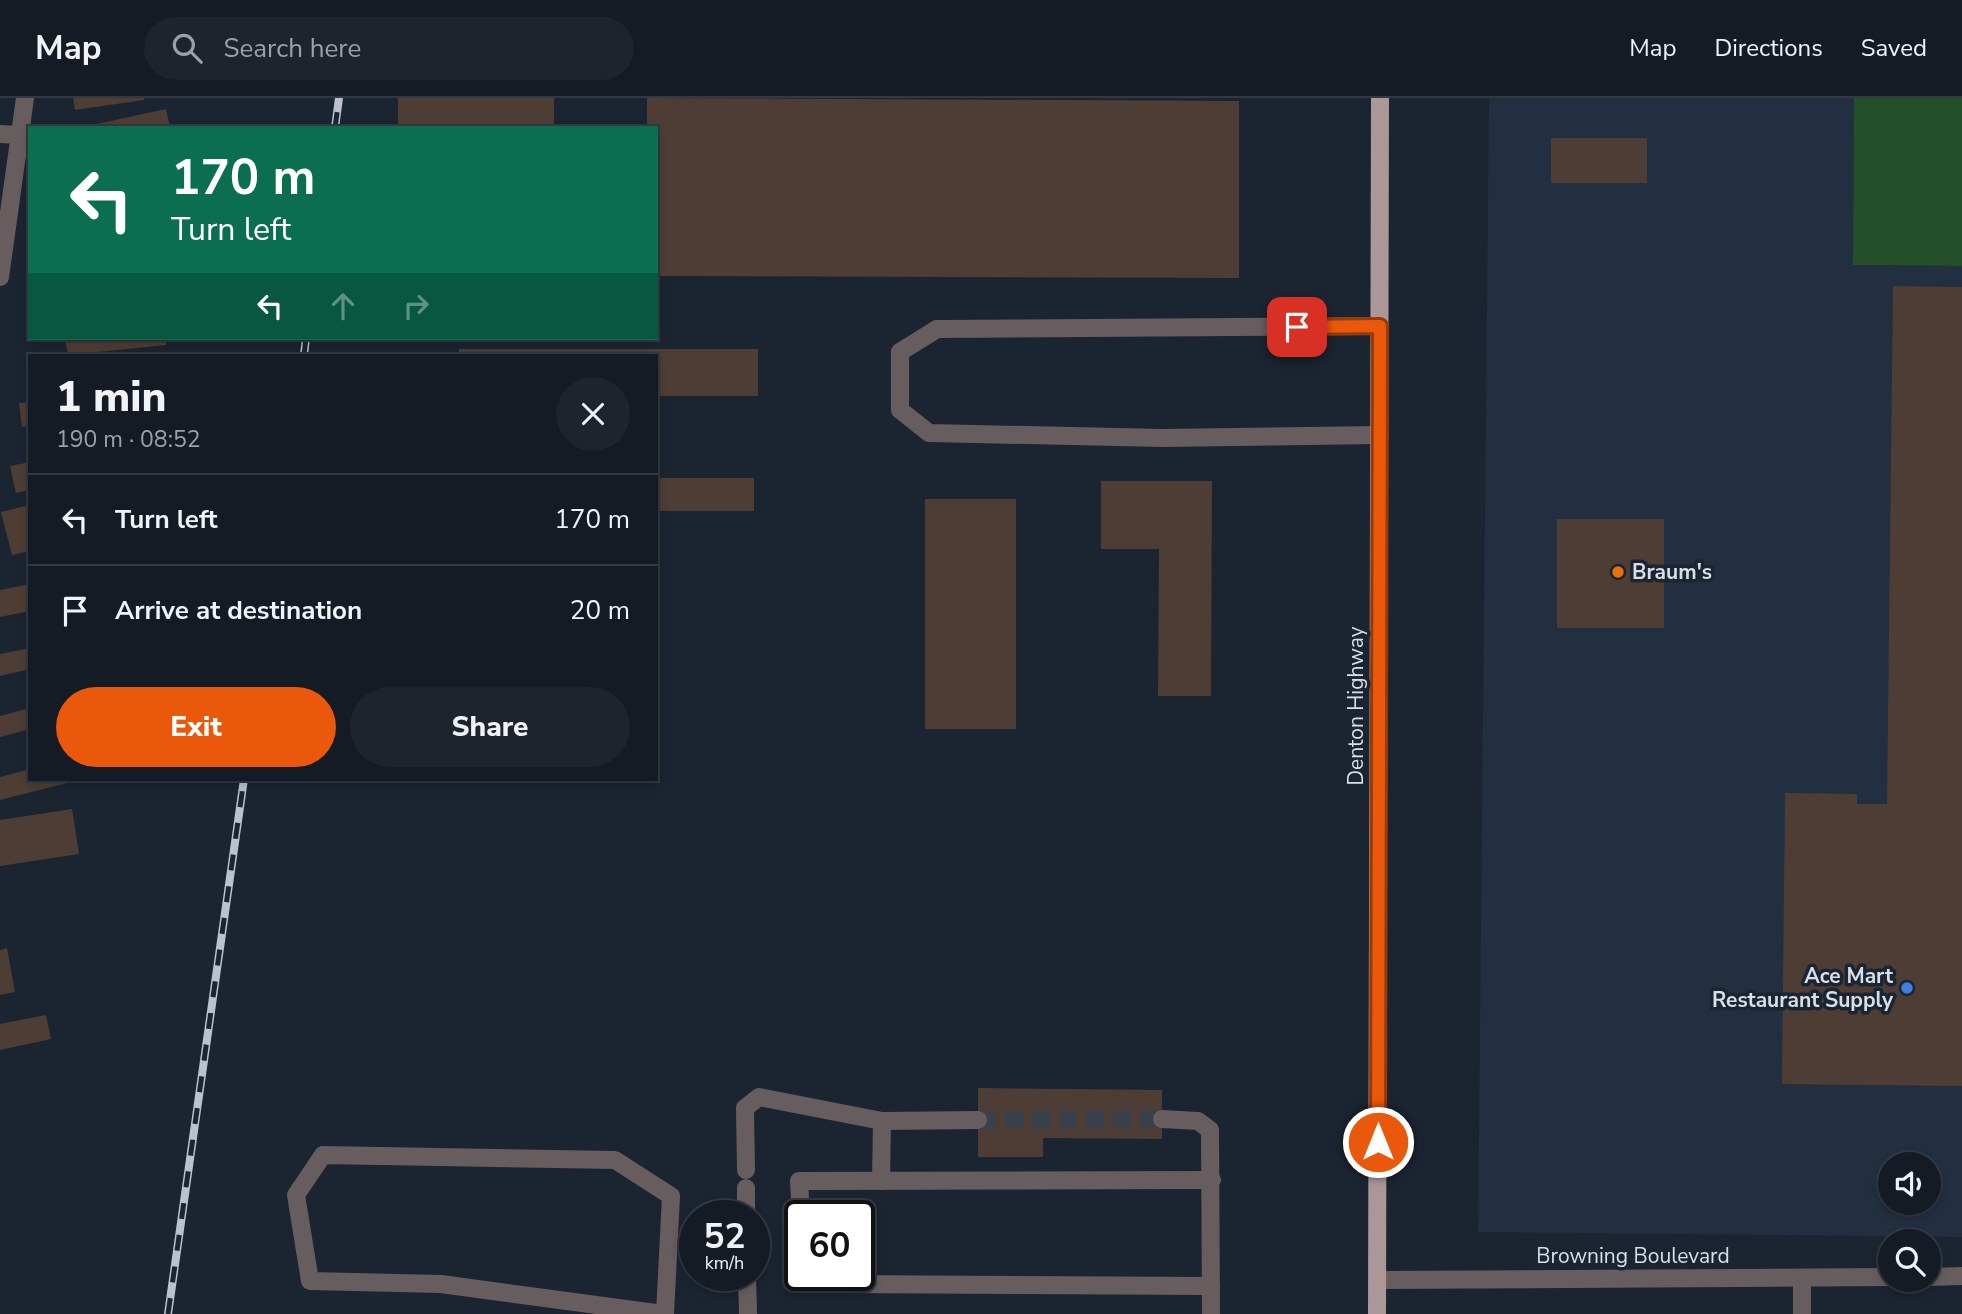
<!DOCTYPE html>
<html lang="en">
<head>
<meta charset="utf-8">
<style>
	body { margin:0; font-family:"Nunito Sans",sans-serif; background:#1d242d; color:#f1f3f6; height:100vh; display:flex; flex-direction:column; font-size:26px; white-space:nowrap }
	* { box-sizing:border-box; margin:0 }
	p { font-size:23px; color:#9da1a7 }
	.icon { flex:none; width:38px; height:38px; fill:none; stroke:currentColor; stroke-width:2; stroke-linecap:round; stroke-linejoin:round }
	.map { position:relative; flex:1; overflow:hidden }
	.drawer { position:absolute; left:28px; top:256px; width:630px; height:427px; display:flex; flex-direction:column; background:#141b25; border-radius:0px; box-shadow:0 4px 10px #0003,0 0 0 2px #333942 }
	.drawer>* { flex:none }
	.top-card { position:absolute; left:28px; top:28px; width:630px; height:214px; border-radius:0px; box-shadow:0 4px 10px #0003,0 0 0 2px #333942; background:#0b6e4f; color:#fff; overflow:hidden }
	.buttons { position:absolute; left:1878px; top:1054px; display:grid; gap:14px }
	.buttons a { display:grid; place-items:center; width:63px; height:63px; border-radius:50%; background:#141b25; box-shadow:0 4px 10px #0003,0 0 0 2px #333942; font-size:35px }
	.speed { position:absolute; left:679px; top:1102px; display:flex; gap:14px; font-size:35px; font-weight:700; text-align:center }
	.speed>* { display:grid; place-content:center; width:91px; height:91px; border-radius:50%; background:#141b25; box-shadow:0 4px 10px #0003,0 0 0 2px #333942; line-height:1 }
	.speed small { font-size:18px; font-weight:400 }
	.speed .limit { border:4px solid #111; border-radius:10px; background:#fff; color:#111 }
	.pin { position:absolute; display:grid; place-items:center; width:60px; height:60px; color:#fff; margin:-30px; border-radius:14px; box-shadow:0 4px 10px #0006 }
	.me { position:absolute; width:77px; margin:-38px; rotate:0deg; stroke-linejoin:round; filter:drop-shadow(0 0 5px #0008) }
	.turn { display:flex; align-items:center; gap:24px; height:147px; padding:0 28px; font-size:32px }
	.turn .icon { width:91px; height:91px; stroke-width:2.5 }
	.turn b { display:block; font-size:49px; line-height:60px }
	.lanes { display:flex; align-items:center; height:66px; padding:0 28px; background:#0003; justify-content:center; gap:35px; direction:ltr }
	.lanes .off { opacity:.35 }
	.round { display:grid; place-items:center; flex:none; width:74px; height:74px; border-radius:37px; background:#1d242d }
	.head { display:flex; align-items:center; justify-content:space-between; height:119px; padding:0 28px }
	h1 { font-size:42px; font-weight:800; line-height:52px }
	.action { display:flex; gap:14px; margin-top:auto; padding:14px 28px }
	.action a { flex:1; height:80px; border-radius:42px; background:#ea580c; color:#fff; font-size:28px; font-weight:800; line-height:80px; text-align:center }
	.action a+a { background:#1d242d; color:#f1f3f6 }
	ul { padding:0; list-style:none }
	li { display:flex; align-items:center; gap:21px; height:91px; padding:0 28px; border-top:2px solid #333942 }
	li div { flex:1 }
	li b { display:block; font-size:26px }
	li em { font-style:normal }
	header { display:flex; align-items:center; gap:42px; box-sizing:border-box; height:98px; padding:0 35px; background:#141b25; border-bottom:2px solid #333942 }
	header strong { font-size:33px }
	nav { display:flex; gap:38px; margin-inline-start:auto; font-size:24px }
	.search { width:490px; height:63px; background:#1d242d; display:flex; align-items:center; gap:18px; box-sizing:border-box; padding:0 24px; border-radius:38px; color:#9da1a7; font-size:26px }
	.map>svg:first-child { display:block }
</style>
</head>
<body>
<header>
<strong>Map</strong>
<div class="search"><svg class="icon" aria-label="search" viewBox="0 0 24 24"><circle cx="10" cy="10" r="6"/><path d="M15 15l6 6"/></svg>Search here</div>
<nav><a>Map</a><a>Directions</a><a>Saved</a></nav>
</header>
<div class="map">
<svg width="1962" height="1216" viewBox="0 0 1962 1216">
	<rect width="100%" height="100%" fill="#1b2431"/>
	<!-- built -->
	<path fill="#222f40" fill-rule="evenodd" d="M1489,0H1854L1853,167L1962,168V1139L1478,1134ZM1890,1066H1928V1104H1890Z"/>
	<!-- green -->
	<path fill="#254f29" d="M1854,0H1962V168L1853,167Z"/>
	<!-- building -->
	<g fill="#4e3d35">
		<path d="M73,0H144V2L75,12Z"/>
		<rect x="398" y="0" width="156" height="30"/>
		<path d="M647,0L1239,3V180L656,178V30H647Z"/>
		<path d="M166,11L170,30H83V29Z"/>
		<rect x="1551" y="40" width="96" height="45"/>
		<path d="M1893,188L1962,189V988L1782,986L1785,695L1857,696V706H1887Z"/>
		<path d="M65,240H166V247L68,257Z"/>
		<path d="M459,251H758V298H656V257H459Z"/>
		<path d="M30,304V328L22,329L19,305Z"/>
		<path d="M30,364V392L16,395L10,368Z"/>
		<rect x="656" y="380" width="98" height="33"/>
		<path d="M1101,383H1212L1211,598H1158L1159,451H1101Z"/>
		<rect x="925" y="401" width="91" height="230"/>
		<path d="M30,407V453L12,457L1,414Z"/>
		<rect x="1557" y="421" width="107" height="109"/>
		<path d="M30,486V513L0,519V492Z"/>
		<path d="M30,550V571L0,578V556Z"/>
		<path d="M30,610V631L0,639V618Z"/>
		<path d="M30,671V681L75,683L0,702V679Z"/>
		<path d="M72,711L79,756L0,768V722Z"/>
		<path d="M7,850L15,894L0,897V852Z"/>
		<path d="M46,917L51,941L0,952V926Z"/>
		<path d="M978,990L1162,992V1041L1043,1040V1059H978Z"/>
	</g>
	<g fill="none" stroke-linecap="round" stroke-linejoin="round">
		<!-- minor-tunnel -->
		<path stroke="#38404c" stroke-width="18" stroke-dasharray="18 9" stroke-linecap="butt" d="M978,1022L1162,1021"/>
		<!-- minor -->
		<g stroke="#675d5e" stroke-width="18">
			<path d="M0,36L20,37"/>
			<path d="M0,179L25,0"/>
			<path d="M1380,337L1162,340L929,335L900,312V254L937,231L1380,228"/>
			<path d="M1162,1021L1198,1023L1210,1032L1211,1216"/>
			<path d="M746,1072L745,1010L759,999L882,1023L978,1022"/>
			<path d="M881,1083L882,1023"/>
			<path d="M746,1090V1118"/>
			<path d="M801,1118L799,1083L1212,1082"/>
			<path d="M747,1178L748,1216"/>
			<path d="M820,1178L836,1186L1211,1188"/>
			<path d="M1928,1179L1962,1178"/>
			<path d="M1802,1180V1216"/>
			<path d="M1377,1182L1890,1179"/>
			<path d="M663,1216L441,1186L310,1183L296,1097L323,1057L615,1062L671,1098L665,1216"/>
		</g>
		<!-- major -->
		<path stroke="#ab9798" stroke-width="18" d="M1377,1216L1380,0"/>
		<!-- rail casing -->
		<g stroke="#bcc2cc" stroke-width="8">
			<g id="rail">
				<path d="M335,30L339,0"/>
				<path d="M304,257L306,240"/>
				<path d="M168,1216L244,681"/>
			</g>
		</g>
		<!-- rail -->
		<use href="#rail" stroke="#1b2431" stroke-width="5" stroke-dasharray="16" stroke-linecap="butt"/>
	</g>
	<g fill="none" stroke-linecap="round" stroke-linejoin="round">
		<!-- route casing -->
		<g stroke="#983908" stroke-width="18">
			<path id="route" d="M1297,229L1380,228L1378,1044"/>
		</g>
		<!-- route -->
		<use href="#route" stroke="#ea580c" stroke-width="12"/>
	</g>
	<!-- markers -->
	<circle fill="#e8710a" stroke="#1b2431" stroke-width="2.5" cx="1618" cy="474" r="7"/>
	<circle fill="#3f7fe0" stroke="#1b2431" stroke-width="2.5" cx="1907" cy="890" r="7"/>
	<g text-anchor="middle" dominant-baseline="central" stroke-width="7" stroke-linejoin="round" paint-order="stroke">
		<!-- poi labels -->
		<g font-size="21" font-weight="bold" fill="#d9dfe8" stroke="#1b2431" text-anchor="start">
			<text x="1632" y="474">Braum's</text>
			<text x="1893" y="878" text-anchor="end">Ace Mart<tspan x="1893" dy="24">Restaurant Supply</tspan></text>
		</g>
		<!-- street labels -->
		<g font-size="21" fill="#d9dfe8" stroke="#1b2431">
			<text transform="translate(1356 608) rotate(-90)">Denton Highway</text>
			<text x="1633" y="1158">Browning Boulevard</text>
		</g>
	</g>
</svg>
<div class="buttons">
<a><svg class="icon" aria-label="sound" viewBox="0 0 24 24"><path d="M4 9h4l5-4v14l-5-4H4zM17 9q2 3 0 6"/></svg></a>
<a><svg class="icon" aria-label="search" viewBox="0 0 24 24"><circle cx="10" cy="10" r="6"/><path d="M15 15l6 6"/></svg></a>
</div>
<div class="speed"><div>52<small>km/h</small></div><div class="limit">60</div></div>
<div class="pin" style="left:1297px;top:229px;background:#d93025"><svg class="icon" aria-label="arrive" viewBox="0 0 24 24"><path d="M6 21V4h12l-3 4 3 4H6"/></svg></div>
<svg class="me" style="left:1378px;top:1044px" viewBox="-20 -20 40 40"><circle r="17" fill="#ea580c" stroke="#fff" stroke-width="3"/><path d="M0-11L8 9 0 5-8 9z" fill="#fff"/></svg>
<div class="top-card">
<div class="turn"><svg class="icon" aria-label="left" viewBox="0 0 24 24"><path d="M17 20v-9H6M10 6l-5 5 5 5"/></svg><div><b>170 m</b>Turn left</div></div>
<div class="lanes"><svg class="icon" aria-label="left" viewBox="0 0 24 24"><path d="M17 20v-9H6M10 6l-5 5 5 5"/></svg><svg class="icon off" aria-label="ahead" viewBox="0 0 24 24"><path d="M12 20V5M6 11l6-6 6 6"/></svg><svg class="icon off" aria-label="right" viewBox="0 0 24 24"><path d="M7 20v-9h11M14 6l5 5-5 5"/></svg></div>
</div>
<section class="drawer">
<div class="head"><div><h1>1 min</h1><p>190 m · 08:52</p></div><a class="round"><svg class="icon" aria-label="close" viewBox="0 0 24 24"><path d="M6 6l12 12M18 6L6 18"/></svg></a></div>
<ul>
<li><svg class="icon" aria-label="left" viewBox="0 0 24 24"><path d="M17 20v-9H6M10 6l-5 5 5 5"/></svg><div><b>Turn left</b></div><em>170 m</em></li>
<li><svg class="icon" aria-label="arrive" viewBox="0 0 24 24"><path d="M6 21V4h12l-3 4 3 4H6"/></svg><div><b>Arrive at destination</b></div><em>20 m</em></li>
</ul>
<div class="action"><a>Exit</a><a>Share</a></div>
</section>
</div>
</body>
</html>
